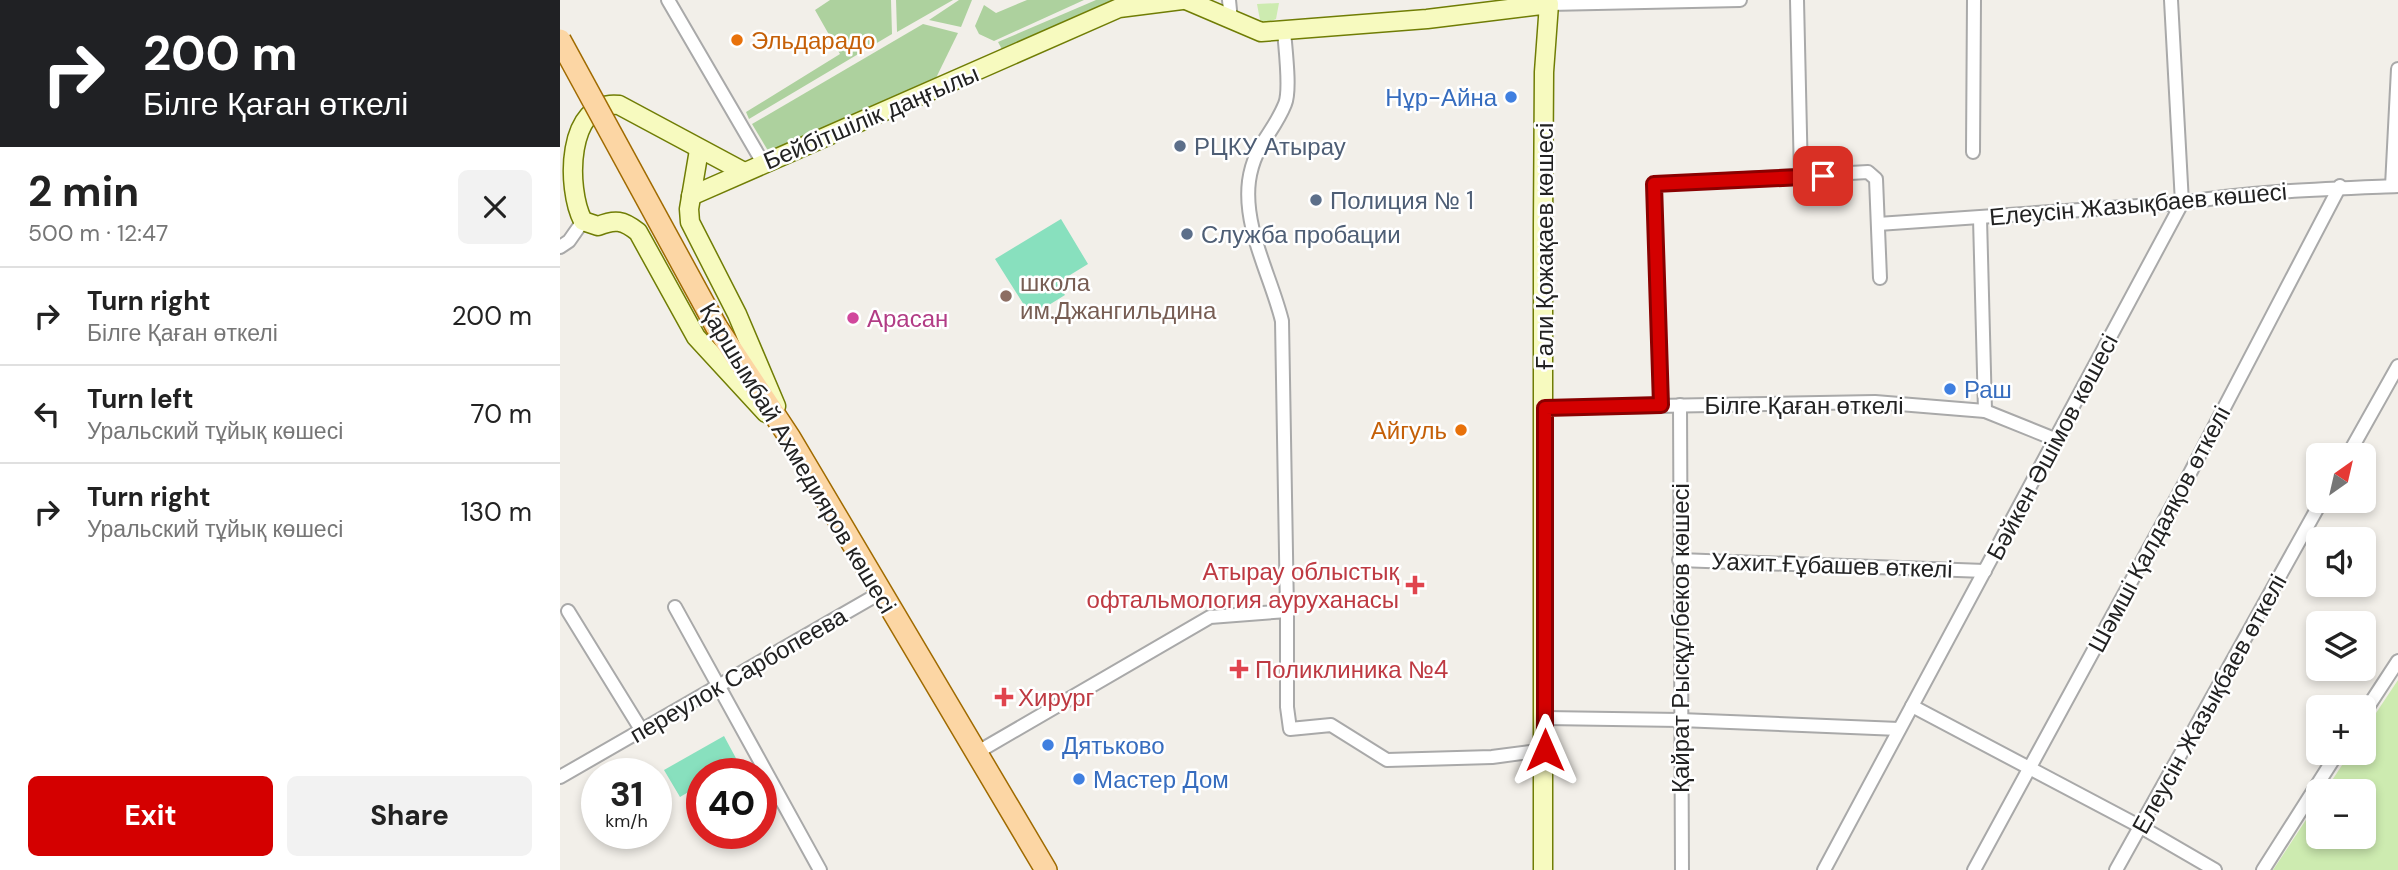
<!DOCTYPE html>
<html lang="en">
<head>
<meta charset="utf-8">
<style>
	body { margin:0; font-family:"DM Sans",sans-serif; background:#f2f2f2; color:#222; height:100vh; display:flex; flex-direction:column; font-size:26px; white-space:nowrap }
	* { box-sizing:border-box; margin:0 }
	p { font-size:23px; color:#767676 }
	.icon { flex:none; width:38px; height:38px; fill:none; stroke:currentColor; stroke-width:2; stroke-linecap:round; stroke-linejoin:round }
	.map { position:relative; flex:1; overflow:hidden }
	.drawer { display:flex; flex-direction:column; background:#fff; width:560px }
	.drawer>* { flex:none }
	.banner { background:#202124; color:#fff; overflow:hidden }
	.needle { width:46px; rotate:34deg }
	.controls { position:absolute; left:1746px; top:443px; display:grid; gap:14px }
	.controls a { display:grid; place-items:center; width:70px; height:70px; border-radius:10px; background:#fff; box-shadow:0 4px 10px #0003; font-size:35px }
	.speed { position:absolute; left:21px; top:758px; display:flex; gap:14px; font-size:35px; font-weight:700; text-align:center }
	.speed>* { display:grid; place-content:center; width:91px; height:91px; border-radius:50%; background:#fff; box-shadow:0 4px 10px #0003; line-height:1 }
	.speed small { font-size:18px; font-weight:400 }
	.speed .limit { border:10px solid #d22; background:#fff; color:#111 }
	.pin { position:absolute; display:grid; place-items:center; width:60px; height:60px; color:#fff; margin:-30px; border-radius:14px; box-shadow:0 4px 10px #0006 }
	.me { position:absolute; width:77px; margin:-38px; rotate:0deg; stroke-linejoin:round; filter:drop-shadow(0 0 5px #0008) }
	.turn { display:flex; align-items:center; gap:24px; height:147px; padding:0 28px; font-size:32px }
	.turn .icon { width:91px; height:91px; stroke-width:2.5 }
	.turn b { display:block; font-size:49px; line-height:60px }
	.round { display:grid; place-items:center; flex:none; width:74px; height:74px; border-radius:10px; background:#f2f2f2 }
	.summary { display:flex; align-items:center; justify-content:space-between; height:119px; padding:0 28px }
	h1 { font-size:42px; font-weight:700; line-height:52px }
	.action { display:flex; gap:14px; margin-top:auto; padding:14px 28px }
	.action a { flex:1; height:80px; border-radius:10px; background:#d40000; color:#fff; font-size:28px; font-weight:700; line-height:80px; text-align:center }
	.action a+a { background:#f2f2f2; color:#222 }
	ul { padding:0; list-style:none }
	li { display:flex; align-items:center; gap:21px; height:98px; padding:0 28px; border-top:2px solid #e0e0e0 }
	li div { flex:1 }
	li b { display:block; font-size:26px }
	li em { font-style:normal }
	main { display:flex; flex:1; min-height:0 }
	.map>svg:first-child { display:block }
</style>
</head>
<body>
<main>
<section class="drawer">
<div class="banner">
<div class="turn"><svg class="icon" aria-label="right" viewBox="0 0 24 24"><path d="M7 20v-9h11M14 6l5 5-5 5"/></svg><div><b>200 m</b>Білге Қаған өткелі</div></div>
</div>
<div class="summary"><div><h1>2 min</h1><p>500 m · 12:47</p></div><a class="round"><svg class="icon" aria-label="close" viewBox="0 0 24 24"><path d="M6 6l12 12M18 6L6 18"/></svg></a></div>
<ul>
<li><svg class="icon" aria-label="right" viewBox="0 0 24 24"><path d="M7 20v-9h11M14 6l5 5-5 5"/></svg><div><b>Turn right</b><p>Білге Қаған өткелі</p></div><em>200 m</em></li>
<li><svg class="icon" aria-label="left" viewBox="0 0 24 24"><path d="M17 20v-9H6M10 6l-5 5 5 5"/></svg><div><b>Turn left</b><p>Уральский тұйық көшесі</p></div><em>70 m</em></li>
<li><svg class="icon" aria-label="right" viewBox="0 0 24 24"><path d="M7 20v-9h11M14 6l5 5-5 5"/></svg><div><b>Turn right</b><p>Уральский тұйық көшесі</p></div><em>130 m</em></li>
</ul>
<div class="action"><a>Exit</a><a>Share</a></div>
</section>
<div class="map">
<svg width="1838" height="870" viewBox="0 0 1838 870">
	<rect width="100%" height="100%" fill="#f2efe9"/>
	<!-- grass -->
	<g fill="#cdebb0">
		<path d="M719,3L716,19L706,23L700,20L697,4Z"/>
		<path d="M1838,680V870H1713L1759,800V836H1804V791H1765L1790,753L1804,752V731Z"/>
	</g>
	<!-- forest -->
	<g fill="#add19e">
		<path d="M270,0H331L332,34L189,119L186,112L280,54L255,10Z"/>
		<path d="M336,0H393L337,32Z"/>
		<path d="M399,0H412L401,27L369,20Z"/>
		<path d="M467,0H524L434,41L419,34L415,26L424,5L436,13Z"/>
		<path d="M536,0H557L444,53L438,42Z"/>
		<path d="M363,24L398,33L374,82L210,154L192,124Z"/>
	</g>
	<!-- pitch -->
	<g fill="#88e0be">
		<path d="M501,219L528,264L497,283L505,295L471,316L435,259Z"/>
		<path d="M164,736L178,762L160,773L142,774V784L120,797L104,770Z"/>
	</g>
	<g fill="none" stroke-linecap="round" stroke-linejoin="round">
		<!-- street casing -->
		<g stroke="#a9a9a9" stroke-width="16">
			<g id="street">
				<path d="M108,0L203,163"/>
				<path d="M669,0L671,20"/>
				<path d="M989,0V4L1180,0"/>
				<path d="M1237,0L1241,177"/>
				<path d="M724,30C725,47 731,90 725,104C713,134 694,145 689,181C683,228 711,276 722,321L727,611"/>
				<path d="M1413,152L1414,0"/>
				<path d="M1832,186L1838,69"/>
				<path d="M1420,218L1425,411"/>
				<path d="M1318,224L1622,203C1694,191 1765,189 1838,186"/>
				<path d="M0,247L9,241L23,221"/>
				<path d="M1101,405L1094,184L1308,172L1316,179L1320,278"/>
				<path d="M1120,405L1122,870"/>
				<path d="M985,408L1315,402L1425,411L1497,440"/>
				<path d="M1788,455L1838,366"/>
				<path d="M1119,560L1425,571"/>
				<path d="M115,607L260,870"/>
				<path d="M8,611L82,731"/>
				<path d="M1352,706L1581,827L1655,870"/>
				<path d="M1804,713L1838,661"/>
				<path d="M985,718L1120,720L1339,729"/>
				<path d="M416,753L650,617L727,611V707L730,729L771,725L827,760L932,757L985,750"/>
				<path d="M0,777L320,593"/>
				<path d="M1264,870L1622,203L1611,0"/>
				<path d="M1414,870L1628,477L1780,186"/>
				<path d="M1556,870L1762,500"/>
				<path d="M1703,870L1778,752"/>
			</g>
		</g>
		<!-- secondary casing -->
		<g stroke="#707d05" stroke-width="21">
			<g id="secondary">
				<path d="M626,0L701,32L867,19L989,4L984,72L983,225V870"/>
				<path d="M139,150L129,209L130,222L177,314L216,406"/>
				<path d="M184,172L59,105C6,99 6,189 23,221L38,226C55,219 63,220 78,232L136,337L206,413"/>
				<path d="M131,196L559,8L622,0"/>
			</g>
		</g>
		<!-- primary casing -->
		<g stroke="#a06b00" stroke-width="24">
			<path id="primary" d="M156,326L230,438L486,870"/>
		</g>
		<!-- street -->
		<use href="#street" stroke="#fff" stroke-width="12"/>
		<!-- secondary -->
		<use href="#secondary" stroke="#f7fabf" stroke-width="18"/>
		<!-- primary -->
		<use href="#primary" stroke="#fcd6a4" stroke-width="21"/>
		<!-- primary-bridge casing -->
		<g stroke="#a06b00" stroke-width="24" stroke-linecap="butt">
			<path id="primary-bridge" d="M0,40L156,326"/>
		</g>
		<!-- primary-bridge -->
		<use href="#primary-bridge" stroke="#fcd6a4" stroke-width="21"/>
	</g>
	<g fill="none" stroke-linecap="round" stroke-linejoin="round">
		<!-- route casing -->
		<g stroke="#8a0000" stroke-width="18">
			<path id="route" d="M985,750V408L1101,405L1094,184L1263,176"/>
		</g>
		<!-- route -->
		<use href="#route" stroke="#d40000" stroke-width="12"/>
	</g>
	<!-- markers -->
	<g fill="#e8710a" stroke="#fff" stroke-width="2.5">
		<circle cx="177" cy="40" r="7"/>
		<circle cx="901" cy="430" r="7"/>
	</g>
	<g fill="#3f7fe0" stroke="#fff" stroke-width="2.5">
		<circle cx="951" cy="97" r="7"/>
		<circle cx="1390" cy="389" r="7"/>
		<circle cx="488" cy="745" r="7"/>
		<circle cx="519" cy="779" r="7"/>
	</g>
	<g fill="#5c6f8a" stroke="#fff" stroke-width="2.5">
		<circle cx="620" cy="146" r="7"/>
		<circle cx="756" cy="200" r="7"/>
		<circle cx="627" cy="234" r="7"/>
	</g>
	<circle fill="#8d6e63" stroke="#fff" stroke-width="2.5" cx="446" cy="296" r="7"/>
	<circle fill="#d1479c" stroke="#fff" stroke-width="2.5" cx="293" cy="318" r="7"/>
	<g fill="#e0444e" stroke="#fff" stroke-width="2.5">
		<path d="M851.5 574.5h7v7h7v7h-7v7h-7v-7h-7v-7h7z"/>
		<path d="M675.5 658.5h7v7h7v7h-7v7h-7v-7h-7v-7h7z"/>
		<path d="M440.5 686.5h7v7h7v7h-7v7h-7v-7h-7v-7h7z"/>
	</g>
	<g text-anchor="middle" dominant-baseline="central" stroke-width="5" stroke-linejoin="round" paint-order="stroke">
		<!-- food labels -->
		<g font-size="24" fill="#c56008" stroke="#fff" text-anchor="start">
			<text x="191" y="40">Эльдарадо</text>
			<text x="887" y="430" text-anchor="end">Айгуль</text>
		</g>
		<!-- shop labels -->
		<g font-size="24" fill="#366cbe" stroke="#fff" text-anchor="start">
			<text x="937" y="97" text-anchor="end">Нұр-Айна</text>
			<text x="1404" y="389">Раш</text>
			<text x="502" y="745">Дятьково</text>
			<text x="533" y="779">Мастер Дом</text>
		</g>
		<!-- street labels -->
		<g font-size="24" fill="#222" stroke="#fff">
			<text transform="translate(311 117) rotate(-23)">Бейбітшілік даңғылы</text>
			<text transform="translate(1578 204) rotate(-5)">Елеусін Жазықбаев көшесі</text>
			<text transform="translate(984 246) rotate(-90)">Ғали Қожақаев көшесі</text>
			<text x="1244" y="405">Білге Қаған өткелі</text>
			<text transform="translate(1492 447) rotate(-62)">Бәйкен Әшімов көшесі</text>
			<text transform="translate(238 458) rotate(59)">Қаршымбай Ахмедияров көшесі</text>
			<text transform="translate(1599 529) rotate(-62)">Шәмші Қалдаяқов өткелі</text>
			<text transform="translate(1272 565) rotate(2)">Уахит Ғұбашев өткелі</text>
			<text transform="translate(1120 638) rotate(-90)">Қайрат Рысқұлбеков көшесі</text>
			<text transform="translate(178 675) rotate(-30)">переулок Сарбопеева</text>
			<text transform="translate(1649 704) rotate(-61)">Елеусін Жазықбаев өткелі</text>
		</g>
		<!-- service labels -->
		<g font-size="24" fill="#4e5e75" stroke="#fff" text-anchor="start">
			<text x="634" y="146">РЦКУ Атырау</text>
			<text x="770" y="200">Полиция № 1</text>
			<text x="641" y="234">Служба пробации</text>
		</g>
		<!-- education labels -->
		<g font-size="24" fill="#785e54" stroke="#fff" text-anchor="start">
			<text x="460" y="282">школа<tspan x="460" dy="28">им.Джангильдина</tspan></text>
		</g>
		<!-- hotel labels -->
		<g font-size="24" fill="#b23c85" stroke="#fff" text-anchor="start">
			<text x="307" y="318">Арасан</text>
		</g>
		<!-- health labels -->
		<g font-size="24" fill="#be3a42" stroke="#fff" text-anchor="start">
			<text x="839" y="571" text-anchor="end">Атырау облыстық<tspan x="839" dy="28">офтальмология ауруханасы</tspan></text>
			<text x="695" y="669">Поликлиника №4</text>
			<text x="458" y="697">Хирург</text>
		</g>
	</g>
</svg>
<div class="controls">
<a><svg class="needle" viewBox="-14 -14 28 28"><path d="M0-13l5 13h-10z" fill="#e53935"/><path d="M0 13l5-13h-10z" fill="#767676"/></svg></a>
<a><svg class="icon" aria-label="sound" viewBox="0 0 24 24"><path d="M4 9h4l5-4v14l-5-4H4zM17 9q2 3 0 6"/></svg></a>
<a><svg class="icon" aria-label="layers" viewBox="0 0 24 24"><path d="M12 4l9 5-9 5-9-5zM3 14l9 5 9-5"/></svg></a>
<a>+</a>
<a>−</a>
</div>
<div class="speed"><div>31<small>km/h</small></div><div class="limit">40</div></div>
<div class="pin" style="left:1263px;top:176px;background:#d93025"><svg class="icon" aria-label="arrive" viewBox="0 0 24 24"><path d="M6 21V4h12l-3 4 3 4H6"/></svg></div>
<svg class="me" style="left:985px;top:750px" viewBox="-20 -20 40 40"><path d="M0-17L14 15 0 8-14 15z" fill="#d40000" stroke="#fff" stroke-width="4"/></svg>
</div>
</main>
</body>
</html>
